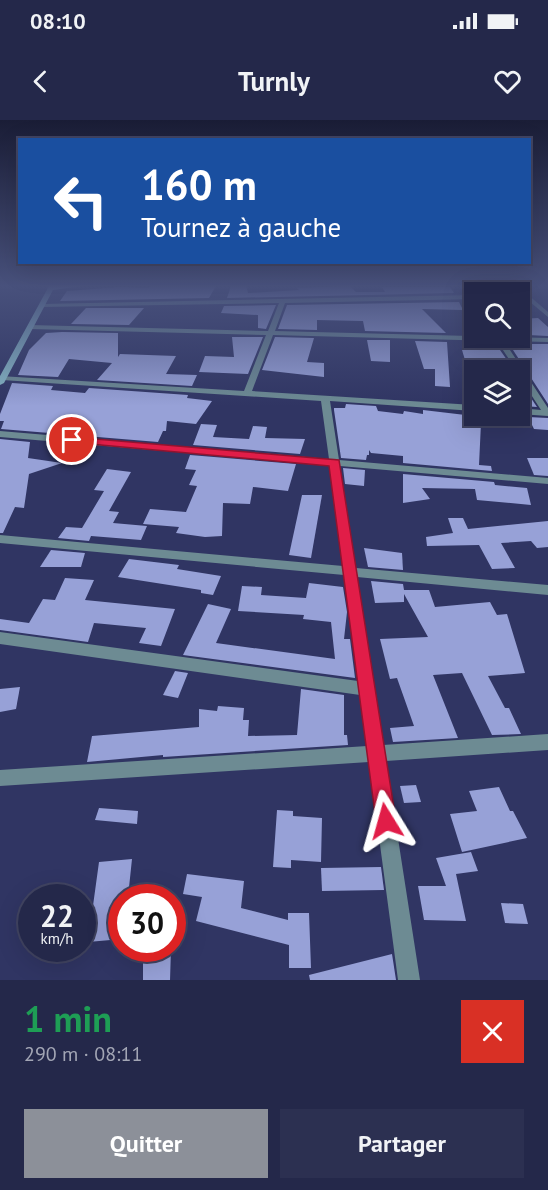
<!DOCTYPE html>
<html lang="fr">
<head>
<meta charset="utf-8">
<style>
	body { margin:0; font-family:"PT Sans",sans-serif; background:#2c3051; color:#f1f3f6; height:100vh; display:flex; flex-direction:column; font-size:22px; white-space:nowrap }
	* { box-sizing:border-box; margin:0 }
	p { font-size:20px; color:#a3a6b5 }
	.icon { flex:none; width:33px; height:33px; fill:none; stroke:currentColor; stroke-width:2; stroke-linecap:round; stroke-linejoin:round }
	.map { position:relative; height:860px; overflow:hidden }
	.details { display:flex; flex-direction:column; background:#24284a; flex:1 }
	.details>* { flex:none }
	.hud { position:absolute; left:18px; top:18px; width:513px; height:126px; border-radius:0px; box-shadow:0 6px 24px #0002,0 0 0 2px #414462; background:#1a4fa0; color:#fff; overflow:hidden }
	.tools { position:absolute; left:464px; top:162px; display:grid; gap:12px }
	.tools a { display:grid; place-items:center; width:66px; height:66px; border-radius:0px; background:#24284a; box-shadow:0 6px 24px #0002,0 0 0 2px #414462; font-size:30px }
	.speed { position:absolute; left:18px; top:764px; display:flex; gap:12px; font-size:30px; font-weight:700; text-align:center }
	.speed>* { display:grid; place-content:center; width:78px; height:78px; border-radius:50%; background:#24284a; box-shadow:0 6px 24px #0002,0 0 0 2px #414462; line-height:1 }
	.speed small { font-size:15px; font-weight:400 }
	.speed .limit { border:9px solid #d22; background:#fff; color:#111 }
	.pin { position:absolute; display:grid; place-items:center; width:51px; height:51px; color:#fff; margin:-26px; border:3px solid #fff; border-radius:50%; box-shadow:0 2px 6px #0007 }
	.me { position:absolute; width:66px; margin:-33px; rotate:352deg; stroke-linejoin:round; filter:drop-shadow(0 0 4px #0008) }
	.turn { display:flex; align-items:center; gap:21px; height:126px; padding:0 24px; font-size:27px }
	.turn .icon { width:78px; height:78px; stroke-width:2.5 }
	.turn b { display:block; font-size:42px; line-height:51px }
	.round { display:grid; place-items:center; flex:none; width:63px; height:63px; border-radius:0px; background:#2c3051 }
	.headline { display:flex; align-items:center; justify-content:space-between; height:102px; padding:0 24px }
	h1 { font-size:36px; font-weight:700; line-height:45px; color:#1e9e55 }
	.action { display:flex; gap:12px; margin-top:auto; padding:12px 24px }
	.action a { flex:1; height:69px; border-radius:0px; background:#8c9099; color:#fff; font-size:24px; font-weight:700; line-height:69px; text-align:center }
	.action a+a { background:#2c3051; color:#f1f3f6 }
	.status { display:flex; justify-content:space-between; align-items:center; height:42px; padding:0 30px; background:#24284a; direction:ltr }
	.status svg { height:16px; fill:currentColor }
	header { display:flex; justify-content:space-between; align-items:center; height:78px; padding:0 24px; background:#24284a; font-size:27px; font-weight:700 }
	.map>svg:first-child { display:block }
</style>
</head>
<body>
<div class="status"><b>08:10</b><svg viewBox="0 0 49 12"><path d="M0 12V9h3v3zM5 12V6h3v6zM10 12V3h3v9zM15 12V0h3v12zM26 1h20v11H26zM47 4h2v5h-2z"/></svg></div>
<header><svg class="icon" aria-label="back" viewBox="0 0 24 24"><path d="M15 5l-7 7 7 7"/></svg>Turnly<svg class="icon" aria-label="heart" viewBox="0 0 24 24"><path d="M12 20l-8-8c-3-5 5-10 8-4 3-6 11-1 8 4z"/></svg></header>
<div class="map">
<svg width="548" height="860" viewBox="0 0 548 860">
	<rect width="100%" height="100%" fill="#303563"/>
	<!-- building -->
	<g fill="#97a1d7">
		<path d="M150,166H216L209,178L60,181L67,171L120,167L149,168Z"/>
		<path d="M231,166H246L248,173L299,170L297,168L350,166L356,172H385L382,167H450L454,173L227,178Z"/>
		<path d="M459,182L463,190L422,189L446,213L365,211L363,201L317,200V210L278,209L287,185Z"/>
		<path d="M276,185L266,209L258,208V195L221,193L224,186Z"/>
		<path d="M86,188H144L129,205L71,204Z"/>
		<path d="M538,198L548,207V216L528,215L519,204V199Z"/>
		<path d="M62,212L118,213V237L120,234L176,236L166,254L197,255L192,266L97,260L112,243L69,239L58,257L18,255L29,230L46,213Z"/>
		<path d="M232,217H263L248,254L199,252L205,236L234,237Z"/>
		<path d="M275,217L314,218L307,242L324,243V257L262,250Z"/>
		<path d="M367,220H390V242L371,241Z"/>
		<path d="M415,221L447,222L450,267L435,266V249H424Z"/>
		<path d="M518,224H548V284L513,230H526Z"/>
		<path d="M462,230H500L514,250H468Z"/>
		<path d="M519,260L537,287L523,286L519,279Z"/>
		<path d="M12,263L53,266L51,270L85,273L89,268L188,275L187,278L212,281L196,304L167,301L166,311H163L158,322L1,309L4,301H0V294Z"/>
		<path d="M346,284L376,286L378,291L403,294L404,291L423,294V290L474,296L473,302L481,303L479,345L491,346L492,351L403,343V336L371,333L369,330V335H367L366,340L341,338L334,290V288H345Z"/>
		<path d="M528,297L548,298V310L534,309Z"/>
		<path d="M201,304L217,305L213,317L249,319L253,306L267,307L265,318L305,319L300,334L193,325Z"/>
		<path d="M0,319L30,322L28,338L62,343L29,354L24,388L15,387L3,413H0Z"/>
		<path d="M190,335L296,344L288,371L253,367L250,384L223,383L222,416L205,417L176,413L179,407L143,404L150,389L186,392L197,366L189,365L196,350L185,349Z"/>
		<path d="M527,338H548V356L534,355Z"/>
		<path d="M343,348L365,350L364,366L345,364Z"/>
		<path d="M107,349L131,352L109,391L119,392L113,403L147,406L141,420L91,416L89,421L58,418L66,407L82,408L104,371L94,370Z"/>
		<path d="M403,354L494,362L495,365L527,368L531,385L477,380L475,369L422,368L430,379L403,383Z"/>
		<path d="M302,375H322L311,438L289,435Z"/>
		<path d="M448,398H463L468,409L548,401V427L537,428L531,421L501,423L515,448L492,449L479,425L427,426L426,417L453,413Z"/>
		<path d="M364,428L402,433L403,450L368,447Z"/>
		<path d="M51,430L85,433L81,447H40Z"/>
		<path d="M129,439L179,445L177,449L221,456L213,475L201,473V470L118,457Z"/>
		<path d="M65,458L94,460L85,480L175,489L161,526L139,523L146,508L94,503L88,522L0,510V499L29,503L43,479L55,480Z"/>
		<path d="M371,461L403,464L404,470H429L435,487L490,482L497,495L507,494L525,553L488,556L505,588H509L521,614L492,615L462,553L433,555L458,618L393,622L390,608L414,606L397,558L390,559L380,519L428,517L404,474V482L375,483Z"/>
		<path d="M309,463L343,467L347,492L344,519H350L355,558L183,535L208,484L231,489L216,523L335,539L331,502L303,499L304,495L238,491L242,466L262,467L261,475L306,478Z"/>
		<path d="M175,551L188,553L178,578L163,575Z"/>
		<path d="M20,567L16,589L0,592V569Z"/>
		<path d="M301,569L344,575V615H347L348,625L163,637V635L87,642L92,616L199,607V589L217,591L218,586L244,588L243,600H249L248,616L297,615Z"/>
		<path d="M416,665L421,682L404,683L400,666Z"/>
		<path d="M499,667L510,691H513L527,718L462,732L450,694L477,691L469,671Z"/>
		<path d="M99,688L138,691L137,704L95,700Z"/>
		<path d="M277,690L293,691V696L322,698L321,742L291,740V748L273,747Z"/>
		<path d="M471,732L478,751L456,754L466,801L424,800L418,766H446L436,738Z"/>
		<path d="M132,739L128,777H122V819L88,822L99,742Z"/>
		<path d="M381,747L384,770L322,771L321,748Z"/>
		<path d="M187,754L244,761L241,788L288,800V793H309L311,848H289V825L196,801L202,777L183,774Z"/>
		<path d="M501,783L523,784L528,804L505,803Z"/>
		<path d="M143,828H171L170,860H143Z"/>
		<path d="M392,834L396,860H310L309,855Z"/>
	</g>
	<g fill="none" stroke-linecap="round" stroke-linejoin="round">
		<!-- street -->
		<g fill="#6d8b93" fill-rule="evenodd">
			<path d="M511,166H518L548,192V197Z"/>
			<path d="M474,175V179L285,183L275,211L548,218V222L504,221L548,288V296L519,294V288L541,290L519,256V250H516L497,221L273,215L252,271L474,285V291L330,281L339,340L548,358V364L340,346L356,448L548,465V475L357,457L383,625L548,614V630L386,641L420,860H398L369,642L0,666V650L367,626L360,575L0,524V512L358,561L344,455L0,423V415L343,446L330,345L0,317V311L329,339L321,281L2,260H0V256L244,271L266,215L30,209L27,207L30,205L268,211L279,183L40,187L39,186L42,184Z"/>
		</g>
		<!-- secondary -->
		<path fill="#87b8c5" fill-rule="evenodd" d="M49,166H82L53,170L4,263L0,265V256Z"/>
	</g>
	<!-- sky -->
	<linearGradient id="sky" x2="0" y2="1"><stop stop-color="#1a1d36"/><stop offset="0.58" stop-color="#48517c"/><stop offset="1" stop-color="#48517c" stop-opacity="0"/></linearGradient>
	<rect width="548" height="286" fill="url(#sky)"/>
	<!-- route -->
	<path fill="#e11d48" stroke="#92132f" stroke-width="1.5" d="M72,317L339,340L396,701L393,708L386,711L379,708L376,701L329,346L68,322V318Z"/>
</svg>
<div class="tools">
<a><svg class="icon" aria-label="search" viewBox="0 0 24 24"><circle cx="10" cy="10" r="6"/><path d="M15 15l6 6"/></svg></a>
<a><svg class="icon" aria-label="layers" viewBox="0 0 24 24"><path d="M12 4l9 5-9 5-9-5zM3 14l9 5 9-5"/></svg></a>
</div>
<div class="speed"><div>22<small>km/h</small></div><div class="limit">30</div></div>
<div class="pin" style="left:72px;top:320px;background:#d93025"><svg class="icon" aria-label="arrive" viewBox="0 0 24 24"><path d="M6 21V4h12l-3 4 3 4H6"/></svg></div>
<svg class="me" style="left:386px;top:701px" viewBox="-20 -20 40 40"><path d="M0-17L14 15 0 8-14 15z" fill="#e11d48" stroke="#fff" stroke-width="4"/></svg>
<div class="hud">
<div class="turn"><svg class="icon" aria-label="left" viewBox="0 0 24 24"><path d="M17 20v-9H6M10 6l-5 5 5 5"/></svg><div><b>160 m</b>Tournez à gauche</div></div>
</div>
</div>
<section class="details">
<div class="headline"><div><h1>1 min</h1><p>290 m · 08:11</p></div><a class="round" style="background:#d93025;color:#fff"><svg class="icon" aria-label="close" viewBox="0 0 24 24"><path d="M6 6l12 12M18 6L6 18"/></svg></a></div>
<div class="action"><a>Quitter</a><a>Partager</a></div>
</section>
</body>
</html>
